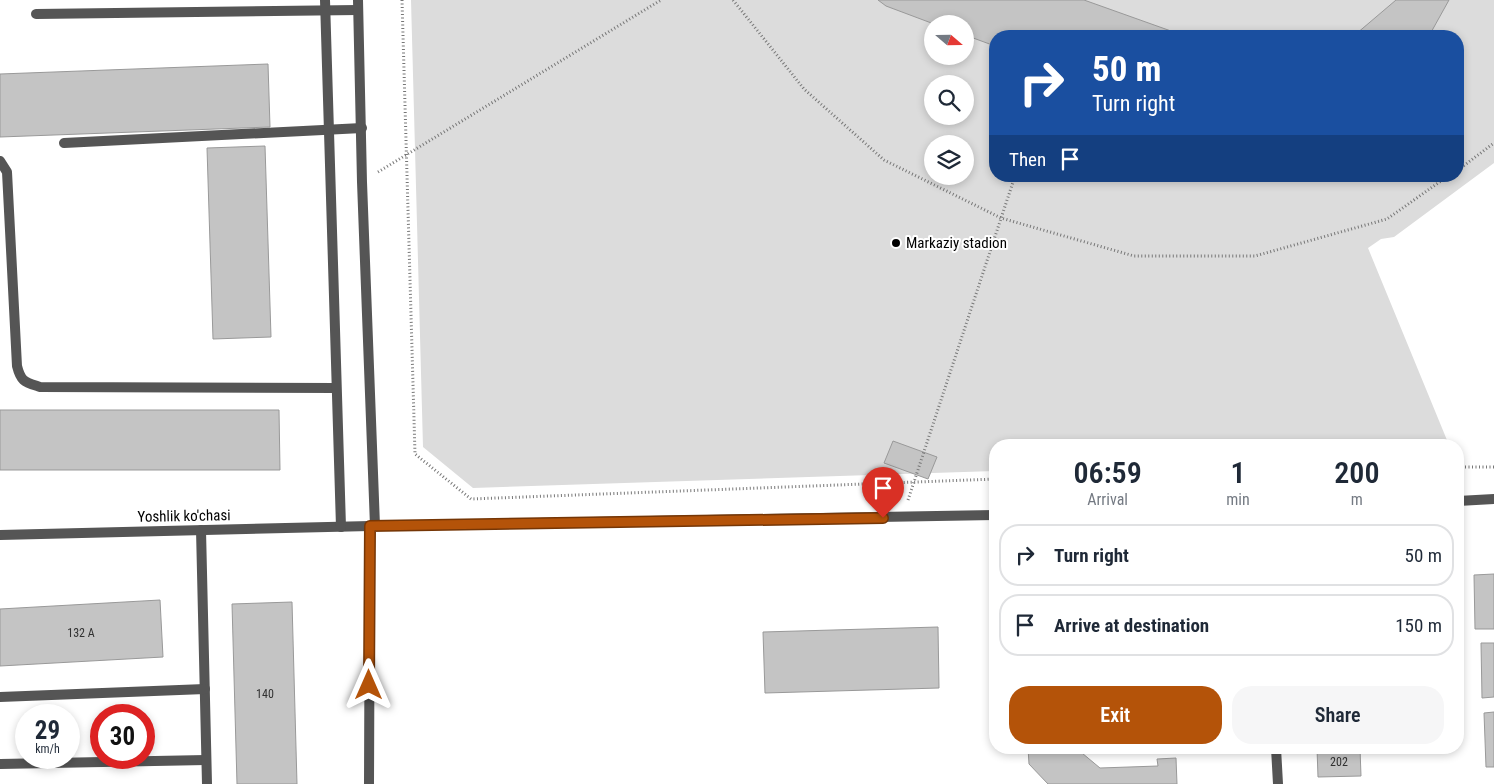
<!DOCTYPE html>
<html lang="en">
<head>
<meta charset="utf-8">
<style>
	body { margin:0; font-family:"Roboto Condensed",sans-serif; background:#f6f6f7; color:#1f2937; height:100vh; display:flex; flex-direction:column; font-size:19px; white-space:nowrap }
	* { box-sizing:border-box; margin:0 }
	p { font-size:16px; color:#747a83 }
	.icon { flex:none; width:28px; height:28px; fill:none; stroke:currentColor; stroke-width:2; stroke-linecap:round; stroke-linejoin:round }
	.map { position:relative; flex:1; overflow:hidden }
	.panel { position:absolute; left:989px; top:439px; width:475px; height:315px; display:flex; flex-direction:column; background:#fff; border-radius:20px; box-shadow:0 2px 8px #0003 }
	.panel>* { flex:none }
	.hud { position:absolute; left:989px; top:30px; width:475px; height:152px; border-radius:20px; box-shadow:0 2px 8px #0003; background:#1a4fa0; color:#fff; overflow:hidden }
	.needle { width:32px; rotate:110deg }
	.controls { position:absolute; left:924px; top:15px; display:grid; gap:10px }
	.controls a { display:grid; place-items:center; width:50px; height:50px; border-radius:50%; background:#fff; box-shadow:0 2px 8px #0003; font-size:25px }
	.speed { position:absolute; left:15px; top:704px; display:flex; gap:10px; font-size:25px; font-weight:700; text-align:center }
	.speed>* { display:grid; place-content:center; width:65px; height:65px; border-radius:50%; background:#fff; box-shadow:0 2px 8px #0003; line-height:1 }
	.speed small { font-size:12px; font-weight:400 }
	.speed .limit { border:8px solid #d22; background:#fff; color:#111 }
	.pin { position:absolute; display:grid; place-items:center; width:42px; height:42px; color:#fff; margin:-51px -21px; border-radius:50% 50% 50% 0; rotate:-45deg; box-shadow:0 0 5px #0007 }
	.pin .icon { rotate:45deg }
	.me { position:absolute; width:55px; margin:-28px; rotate:0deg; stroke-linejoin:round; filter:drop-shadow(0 0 4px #0008) }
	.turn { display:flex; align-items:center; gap:18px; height:105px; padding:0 20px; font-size:22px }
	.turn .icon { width:65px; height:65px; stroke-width:2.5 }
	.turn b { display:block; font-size:35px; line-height:42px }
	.then { display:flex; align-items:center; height:48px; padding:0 20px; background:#0003; gap:10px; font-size:19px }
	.eta { display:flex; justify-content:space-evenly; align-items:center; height:85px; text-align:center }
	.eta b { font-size:30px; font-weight:600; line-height:35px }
	.action { display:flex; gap:10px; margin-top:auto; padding:10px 20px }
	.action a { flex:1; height:58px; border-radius:20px; background:#b45309; color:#fff; font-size:20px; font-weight:600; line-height:58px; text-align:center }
	.action a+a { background:#f6f6f7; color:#1f2937 }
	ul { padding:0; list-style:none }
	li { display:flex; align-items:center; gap:15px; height:62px; margin:0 10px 8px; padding:0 10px; border:2px solid #e0e1e3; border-radius:20px }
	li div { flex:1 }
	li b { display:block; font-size:19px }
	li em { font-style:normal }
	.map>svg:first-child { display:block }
</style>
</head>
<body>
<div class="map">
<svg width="1494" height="784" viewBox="0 0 1494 784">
	<rect width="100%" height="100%" fill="#fff"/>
	<!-- green -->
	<path fill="#dcdcdc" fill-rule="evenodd" d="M411,0H1494V163L1394,237L1381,239L1368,248L1449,445H995V471L473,488L423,447ZM932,24H965V56H932ZM995,36H1458V176H995ZM932,84H965V116H932ZM932,144H965V176H932Z"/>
	<!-- building -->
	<g fill="#c4c4c4" stroke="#999">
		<path d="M878,0H1084L1185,36H995V46L965,35V24H934L886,6Z"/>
		<path d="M1396,0H1449L1429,36H1350L1356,34Z"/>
		<path d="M268,64L270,127L0,137V74Z"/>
		<path d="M265,146L271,337L213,339L207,148Z"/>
		<path d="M0,410H279L280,470H0Z"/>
		<path d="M893,441L937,457L928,479L884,463Z"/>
		<path d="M1494,574V629H1475L1474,575Z"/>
		<path d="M160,600L163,657L0,666V609Z"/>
		<path d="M292,602L297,784H237L232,604Z"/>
		<path d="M938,627L939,688L765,693L763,632Z"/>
		<path d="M1481,643H1494V697L1482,698Z"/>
		<path d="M1494,712V767H1486L1484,713Z"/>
		<path d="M1028,748H1082V753L1100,768L1158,766L1157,759L1176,758L1177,784H1048L1029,764Z"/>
		<path d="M1317,748H1360L1361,776L1318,777Z"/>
	</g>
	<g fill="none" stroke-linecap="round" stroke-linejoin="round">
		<!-- path -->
		<g stroke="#777" stroke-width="3" stroke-dasharray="1 2.5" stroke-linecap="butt">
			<path d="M402,0L415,454L471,499L995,479"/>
			<path d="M733,0L804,89L884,160L1001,218L1134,256H1255L1387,219L1448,176"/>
			<path d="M1458,170L1494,143"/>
			<path d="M378,172L661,0"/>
			<path d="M1458,467H1494"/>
			<path d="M908,500L1015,176"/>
		</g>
		<!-- service -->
		<g stroke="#555" stroke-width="10">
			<path d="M36,14L358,10"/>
			<path d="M64,143L362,128"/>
			<path d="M0,161L7,172L17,366C21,382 25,382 40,387L336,388"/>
			<path d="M0,764L206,760"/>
		</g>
		<!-- minor -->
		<g stroke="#555" stroke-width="10">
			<path d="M1458,501L1494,499"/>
			<path d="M201,530L207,784"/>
			<path d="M0,535L370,526L995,515"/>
			<path d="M0,697L205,689"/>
			<path d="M1276,748L1278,784"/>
			<path d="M369,784L370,526"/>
		</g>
		<!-- tertiary -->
		<g stroke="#555" stroke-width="10">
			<path d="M325,0L341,527"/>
			<path d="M358,0L362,182L375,526"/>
		</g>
	</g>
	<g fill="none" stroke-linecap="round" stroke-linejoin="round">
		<!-- route casing -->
		<g stroke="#753606" stroke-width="12">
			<path id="route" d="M369,685L370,526L883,518"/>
		</g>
		<!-- route -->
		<use href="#route" stroke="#b45309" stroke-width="9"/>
	</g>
	<!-- markers -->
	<circle fill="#000" stroke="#fff" stroke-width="2" cx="896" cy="243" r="5"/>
	<g text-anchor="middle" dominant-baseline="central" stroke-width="4" stroke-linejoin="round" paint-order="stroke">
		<!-- number labels -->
		<g font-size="12" fill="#313131">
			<text x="81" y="633">132 А</text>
			<text x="265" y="694">140</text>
			<text x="1339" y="762">202</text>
		</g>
		<!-- poi labels -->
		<g font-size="15" fill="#000" stroke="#fff" text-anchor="start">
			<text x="906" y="243">Markaziy stadion</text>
		</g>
		<!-- street labels -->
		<g font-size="15" fill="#000" stroke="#fff">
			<text transform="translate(184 516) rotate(-1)">Yoshlik ko'chasi</text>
		</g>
	</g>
</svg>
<div class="controls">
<a><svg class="needle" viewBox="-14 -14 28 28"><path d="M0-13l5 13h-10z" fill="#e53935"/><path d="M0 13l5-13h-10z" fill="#747a83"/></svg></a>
<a><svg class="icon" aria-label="search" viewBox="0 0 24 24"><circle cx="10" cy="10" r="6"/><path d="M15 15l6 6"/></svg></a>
<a><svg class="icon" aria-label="layers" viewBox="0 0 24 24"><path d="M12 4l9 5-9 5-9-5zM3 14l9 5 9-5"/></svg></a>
</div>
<div class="speed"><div>29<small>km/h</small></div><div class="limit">30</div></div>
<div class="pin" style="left:883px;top:518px;background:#d93025"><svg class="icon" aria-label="arrive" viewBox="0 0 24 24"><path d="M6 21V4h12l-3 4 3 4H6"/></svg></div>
<svg class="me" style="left:369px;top:685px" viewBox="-20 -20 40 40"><path d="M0-17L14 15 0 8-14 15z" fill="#b45309" stroke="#fff" stroke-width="4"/></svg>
<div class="hud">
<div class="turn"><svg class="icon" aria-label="right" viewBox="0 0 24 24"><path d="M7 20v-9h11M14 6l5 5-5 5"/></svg><div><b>50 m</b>Turn right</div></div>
<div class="then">Then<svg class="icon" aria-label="arrive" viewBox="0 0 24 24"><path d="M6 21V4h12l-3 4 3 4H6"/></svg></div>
</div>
<section class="panel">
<div class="eta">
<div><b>06:59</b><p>Arrival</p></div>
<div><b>1</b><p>min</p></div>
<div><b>200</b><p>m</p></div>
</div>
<ul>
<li><svg class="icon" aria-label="right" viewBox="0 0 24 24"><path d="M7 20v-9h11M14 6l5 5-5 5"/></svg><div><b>Turn right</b></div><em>50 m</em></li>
<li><svg class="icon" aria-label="arrive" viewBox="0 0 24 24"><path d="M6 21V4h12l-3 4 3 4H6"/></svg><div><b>Arrive at destination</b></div><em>150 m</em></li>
</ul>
<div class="action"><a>Exit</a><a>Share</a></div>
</section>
</div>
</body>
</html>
